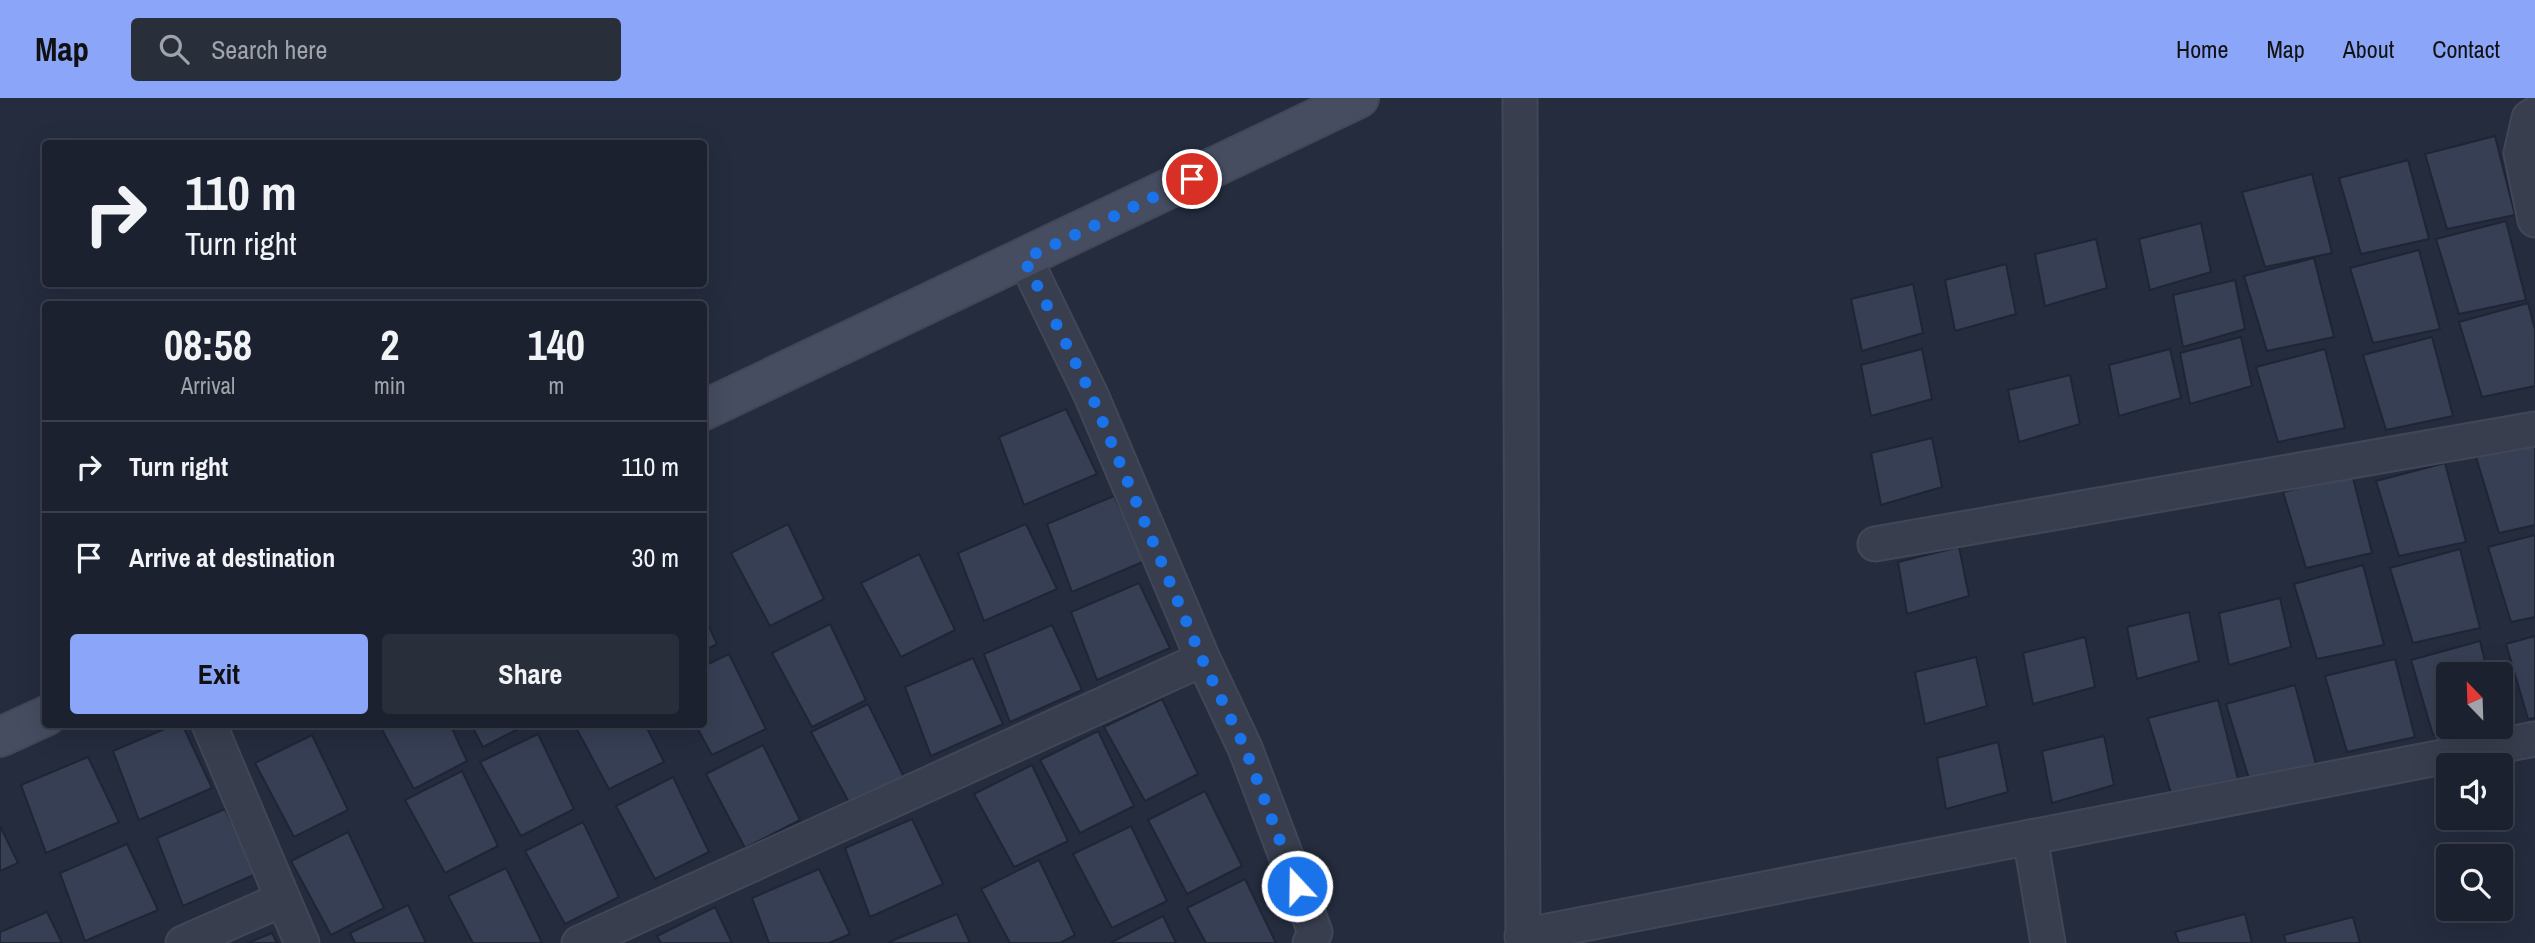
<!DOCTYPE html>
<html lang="en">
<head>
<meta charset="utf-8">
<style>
	body { margin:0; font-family:"Archivo Narrow",sans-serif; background:#282e3a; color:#f1f3f6; height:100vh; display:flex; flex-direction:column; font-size:26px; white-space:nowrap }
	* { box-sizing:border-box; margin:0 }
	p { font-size:23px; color:#a0a3aa }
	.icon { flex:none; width:38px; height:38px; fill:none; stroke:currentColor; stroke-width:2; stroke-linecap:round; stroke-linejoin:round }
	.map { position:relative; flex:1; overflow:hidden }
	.drawer { position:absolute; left:42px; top:203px; width:665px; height:427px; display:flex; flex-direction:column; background:#1b212e; border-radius:7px; box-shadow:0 7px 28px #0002,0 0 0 2px #393e4a }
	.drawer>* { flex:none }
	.top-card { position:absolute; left:42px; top:42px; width:665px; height:147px; border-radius:7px; box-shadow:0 7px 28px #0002,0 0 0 2px #393e4a; background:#1b212e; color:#f1f3f6; overflow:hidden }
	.needle { width:46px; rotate:337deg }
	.fabs { position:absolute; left:2436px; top:564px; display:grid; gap:14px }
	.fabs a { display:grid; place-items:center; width:77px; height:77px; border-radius:7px; background:#1b212e; box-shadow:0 7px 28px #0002,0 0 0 2px #393e4a; font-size:35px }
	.pin { position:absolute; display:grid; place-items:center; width:60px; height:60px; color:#fff; margin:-30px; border:4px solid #fff; border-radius:50%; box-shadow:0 2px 7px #0007 }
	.me { position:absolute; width:77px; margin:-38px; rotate:339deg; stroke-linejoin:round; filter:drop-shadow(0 0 5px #0008) }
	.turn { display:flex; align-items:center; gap:24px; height:147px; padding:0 28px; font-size:32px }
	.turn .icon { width:91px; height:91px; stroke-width:2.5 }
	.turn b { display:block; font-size:49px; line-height:60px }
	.eta { display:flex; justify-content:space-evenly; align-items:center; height:119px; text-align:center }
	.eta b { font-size:42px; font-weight:800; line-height:49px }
	.action { display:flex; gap:14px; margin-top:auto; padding:14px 28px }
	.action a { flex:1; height:80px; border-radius:7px; background:#8ba6f8; color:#111; font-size:28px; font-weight:800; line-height:80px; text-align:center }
	.action a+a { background:#282e3a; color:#f1f3f6 }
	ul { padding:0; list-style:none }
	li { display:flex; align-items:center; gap:21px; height:91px; padding:0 28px; border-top:2px solid #393e4a }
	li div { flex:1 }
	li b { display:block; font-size:26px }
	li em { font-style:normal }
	header { display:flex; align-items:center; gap:42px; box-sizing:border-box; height:98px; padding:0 35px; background:#8ba6f8; color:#111 }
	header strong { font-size:33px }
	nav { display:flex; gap:38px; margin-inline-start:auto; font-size:24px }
	.search { width:490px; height:63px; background:#282e3a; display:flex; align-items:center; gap:18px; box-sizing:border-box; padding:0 24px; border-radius:7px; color:#a0a3aa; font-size:26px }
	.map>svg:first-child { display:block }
</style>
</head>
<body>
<header>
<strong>Map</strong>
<div class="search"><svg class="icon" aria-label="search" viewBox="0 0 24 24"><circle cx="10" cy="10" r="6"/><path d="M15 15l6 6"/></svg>Search here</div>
<nav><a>Home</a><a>Map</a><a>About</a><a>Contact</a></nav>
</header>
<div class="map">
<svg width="2535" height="845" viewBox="0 0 2535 845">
	<rect width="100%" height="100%" fill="#242c3e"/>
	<!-- building -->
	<g fill="#363f54" stroke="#1f2535" stroke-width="2">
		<path d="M2495,38L2515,117L2447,131L2425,56Z"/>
		<path d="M2408,62L2429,141L2361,156L2339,80Z"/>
		<path d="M2312,76L2332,155L2265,169L2242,94Z"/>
		<path d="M2506,123L2526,202L2459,216L2436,141Z"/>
		<path d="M2201,125L2211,174L2150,192L2139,141Z"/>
		<path d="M2096,141L2107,190L2045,208L2035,156Z"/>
		<path d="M2419,152L2440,231L2373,245L2350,170Z"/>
		<path d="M2314,160L2334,239L2267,253L2244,178Z"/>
		<path d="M2006,166L2016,216L1955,233L1945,182Z"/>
		<path d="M2235,182L2245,231L2183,249L2173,197Z"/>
		<path d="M1913,186L1923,235L1862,253L1851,201Z"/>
		<path d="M2528,205L2535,232V288L2482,299L2459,224Z"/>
		<path d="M2241,239L2252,288L2190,306L2180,255Z"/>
		<path d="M2432,239L2453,318L2386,332L2363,257Z"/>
		<path d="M1922,251L1932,301L1871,318L1861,267Z"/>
		<path d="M2170,251L2181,300L2119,318L2109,267Z"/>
		<path d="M2325,251L2345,330L2278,344L2256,269Z"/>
		<path d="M2070,277L2080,326L2019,344L2008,292Z"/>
		<path d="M1066,311L1097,376L1024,407L999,339Z"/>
		<path d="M1932,340L1942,389L1881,407L1871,355Z"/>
		<path d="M2535,344V427L2499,435L2476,359Z"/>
		<path d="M2445,365L2466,444L2399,458L2376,383Z"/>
		<path d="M2352,376L2372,455L2306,470L2283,394Z"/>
		<path d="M1114,398L1145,463L1072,494L1047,426Z"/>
		<path d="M788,426L824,501L770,528L731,455Z"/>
		<path d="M1026,426L1057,491L984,523L958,455Z"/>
		<path d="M2535,437V519L2511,524L2488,449Z"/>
		<path d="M1959,449L1969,498L1907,516L1898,464Z"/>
		<path d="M2460,451L2480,530L2413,545L2390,470Z"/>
		<path d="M919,456L955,532L901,559L861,485Z"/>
		<path d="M2363,467L2384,547L2317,561L2294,486Z"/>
		<path d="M1139,485L1170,550L1097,582L1071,514Z"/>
		<path d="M2280,500L2291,549L2229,567L2219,515Z"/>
		<path d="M2189,514L2199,563L2137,581L2127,529Z"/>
		<path d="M704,518L717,546L704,553Z"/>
		<path d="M830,526L866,602L812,629L772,555Z"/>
		<path d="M1052,527L1082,592L1010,624L984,556Z"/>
		<path d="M2535,538V620L2528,621L2506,546Z"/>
		<path d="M2085,539L2095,589L2033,606L2023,555Z"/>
		<path d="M2480,543L2488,576H2448V628H2474L2433,637L2411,562Z"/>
		<path d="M729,556L766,631L712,657L695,626H704V568Z"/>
		<path d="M1976,559L1987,608L1925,626L1915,574Z"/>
		<path d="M973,560L1003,626L931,658L905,589Z"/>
		<path d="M2395,561L2415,639L2347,654L2325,578Z"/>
		<path d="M2295,587L2316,666L2249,681L2226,606Z"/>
		<path d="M1162,601L1198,676L1145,703L1104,629Z"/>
		<path d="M2218,602L2238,681L2171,695L2148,620Z"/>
		<path d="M868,606L905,681L851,708L811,634Z"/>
		<path d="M176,626H182L212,690L139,722L113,653Z"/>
		<path d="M379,626H450L467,663L414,691Z"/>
		<path d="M471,626H528L483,649Z"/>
		<path d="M574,626H645L664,664L609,691Z"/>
		<path d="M1098,633L1134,708L1080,735L1040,662Z"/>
		<path d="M538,636L574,711L521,738L480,664Z"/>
		<path d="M312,637L348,712L294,739L255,665Z"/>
		<path d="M2104,638L2114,687L2052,705L2042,653Z"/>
		<path d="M1998,644L2008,694L1946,711L1937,660Z"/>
		<path d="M763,647L800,722L745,750L706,676Z"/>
		<path d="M88,659L119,724L46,755L21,687Z"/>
		<path d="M1032,667L1068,743L1014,769L974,696Z"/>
		<path d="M462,673L498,748L445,775L405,702Z"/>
		<path d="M673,679L709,754L655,781L616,708Z"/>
		<path d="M1205,693L1242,768L1187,796L1148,722Z"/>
		<path d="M225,711L256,776L183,808L157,740Z"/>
		<path d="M912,721L943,786L870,819L845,750Z"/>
		<path d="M583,724L619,799L565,826L525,753Z"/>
		<path d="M0,728L18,765L0,773Z"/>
		<path d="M1131,728L1167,803L1112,830L1073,756Z"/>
		<path d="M348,734L384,810L331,837L291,763Z"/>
		<path d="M127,746L158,812L85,843L60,775Z"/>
		<path d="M1039,762L1075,837L1060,845H1010L981,791Z"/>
		<path d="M506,770L542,845H473L448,798Z"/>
		<path d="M819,771L850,836L829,845H769L752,800Z"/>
		<path d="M1245,781L1276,845H1206L1187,810Z"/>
		<path d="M408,807L426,845H355L350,835Z"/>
		<path d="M715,809L732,845H661L657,838Z"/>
		<path d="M47,814L62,845H0V834Z"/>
		<path d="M957,816L970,845H889V844Z"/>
		<path d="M2245,816L2252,845H2179L2175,834Z"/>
		<path d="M1163,818L1176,845H1110Z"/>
		<path d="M2353,819L2360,845H2286L2284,837Z"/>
		<path d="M272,835L277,845H248Z"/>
	</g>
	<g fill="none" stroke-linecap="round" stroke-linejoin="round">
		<!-- minor casing -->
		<g stroke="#414757" stroke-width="37">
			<g id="minor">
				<path d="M1520,0L1523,845"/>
				<path d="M2535,16L2529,20L2521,55L2535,122"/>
				<path d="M1025,161L1091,297L1203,561L1245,650L1315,834L1310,845"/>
				<path d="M1875,446L2535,331"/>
				<path d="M209,626L283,801"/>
				<path d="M2030,739L2048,845"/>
				<path d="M1522,838L2535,641"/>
				<path d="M183,845L283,801L302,845"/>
				<path d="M579,845L1203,561"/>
			</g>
		</g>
		<!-- secondary casing -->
		<g stroke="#414757" stroke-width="42">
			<g id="secondary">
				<path d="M704,312L1359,0"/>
				<path d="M0,639L46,618"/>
			</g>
		</g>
		<!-- minor -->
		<use href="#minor" stroke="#383e4e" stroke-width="33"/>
		<!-- secondary -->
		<use href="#secondary" stroke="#464d61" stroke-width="38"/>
	</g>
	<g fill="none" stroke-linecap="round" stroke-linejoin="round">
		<!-- route -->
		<path stroke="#1a73e8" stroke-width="12" stroke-dasharray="0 21.6" d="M1192,81L1024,161L1091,296L1202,561L1245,650L1297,788"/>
	</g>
</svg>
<div class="fabs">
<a><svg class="needle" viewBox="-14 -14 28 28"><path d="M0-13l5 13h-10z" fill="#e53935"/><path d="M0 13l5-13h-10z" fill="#a0a3aa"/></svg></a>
<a><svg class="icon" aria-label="sound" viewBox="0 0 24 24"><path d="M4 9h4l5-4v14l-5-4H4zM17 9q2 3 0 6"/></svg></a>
<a><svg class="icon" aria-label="search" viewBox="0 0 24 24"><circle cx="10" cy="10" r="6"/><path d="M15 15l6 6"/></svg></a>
</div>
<div class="pin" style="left:1192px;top:81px;background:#d93025"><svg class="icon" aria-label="arrive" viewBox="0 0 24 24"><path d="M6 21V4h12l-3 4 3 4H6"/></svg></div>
<svg class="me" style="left:1297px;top:788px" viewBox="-20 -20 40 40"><circle r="17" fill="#1a73e8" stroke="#fff" stroke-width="3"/><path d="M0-11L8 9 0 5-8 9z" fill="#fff"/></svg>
<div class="top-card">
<div class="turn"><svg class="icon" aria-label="right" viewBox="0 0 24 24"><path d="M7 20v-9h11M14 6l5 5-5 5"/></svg><div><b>110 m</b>Turn right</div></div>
</div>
<section class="drawer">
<div class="eta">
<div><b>08:58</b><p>Arrival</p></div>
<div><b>2</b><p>min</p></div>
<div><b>140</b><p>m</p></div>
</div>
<ul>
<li><svg class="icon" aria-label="right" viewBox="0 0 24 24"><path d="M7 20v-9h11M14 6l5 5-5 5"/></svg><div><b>Turn right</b></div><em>110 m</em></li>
<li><svg class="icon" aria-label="arrive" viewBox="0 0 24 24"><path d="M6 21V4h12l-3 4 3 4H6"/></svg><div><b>Arrive at destination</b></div><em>30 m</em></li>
</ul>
<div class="action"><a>Exit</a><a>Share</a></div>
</section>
</div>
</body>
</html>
